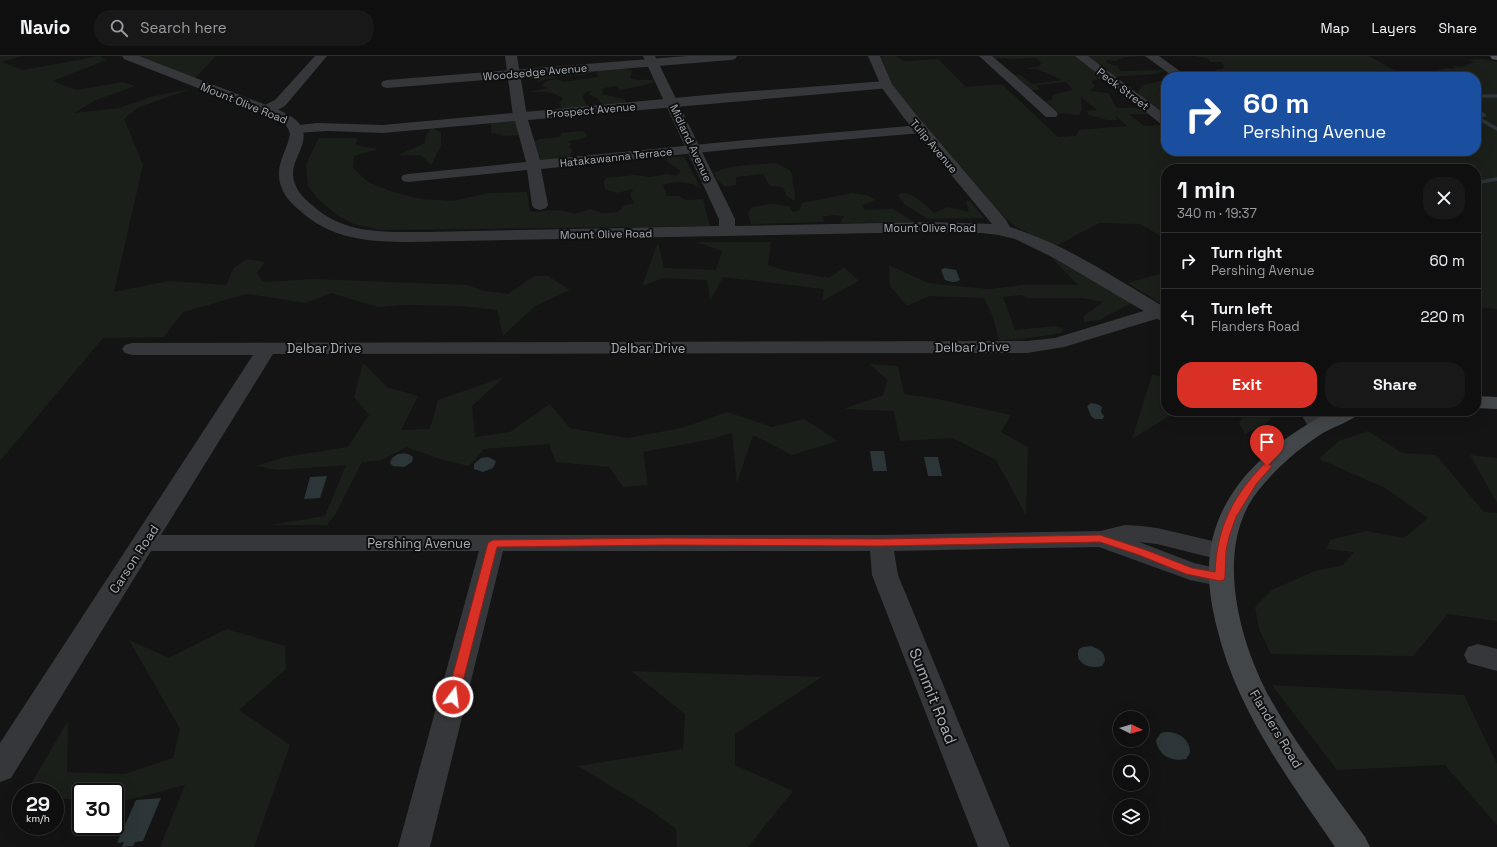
<!DOCTYPE html>
<html lang="en">
<head>
<meta charset="utf-8">
<style>
	body { margin:0; font-family:"Space Grotesk",sans-serif; background:#181819; color:#f1f3f6; height:100vh; display:flex; flex-direction:column; font-size:15px; white-space:nowrap }
	* { box-sizing:border-box; margin:0 }
	p { font-size:13px; color:#9b9c9f }
	.icon { flex:none; width:22px; height:22px; fill:none; stroke:currentColor; stroke-width:2; stroke-linecap:round; stroke-linejoin:round }
	.map { position:relative; flex:1; overflow:hidden }
	.details { position:absolute; left:1161px; top:108px; width:320px; height:252px; display:flex; flex-direction:column; background:#0f0f10; border-radius:16px; box-shadow:0 4px 16px #0002,0 0 0 1px #2f2f30 }
	.details>* { flex:none }
	.banner { position:absolute; left:1161px; top:16px; width:320px; height:84px; border-radius:16px; box-shadow:0 4px 16px #0002,0 0 0 1px #2f2f30; background:#1a4fa0; color:#fff; overflow:hidden }
	.needle { width:26px; rotate:95deg }
	.tools { position:absolute; left:1113px; top:655px; display:grid; gap:8px }
	.tools a { display:grid; place-items:center; width:36px; height:36px; border-radius:50%; background:#0f0f10; box-shadow:0 4px 16px #0002,0 0 0 1px #2f2f30; font-size:20px }
	.speed { position:absolute; left:12px; top:727px; display:flex; gap:8px; font-size:20px; font-weight:700; text-align:center }
	.speed>* { display:grid; place-content:center; width:52px; height:52px; border-radius:50%; background:#0f0f10; box-shadow:0 4px 16px #0002,0 0 0 1px #2f2f30; line-height:1 }
	.speed small { font-size:10px; font-weight:400 }
	.speed .limit { border:2px solid #111; border-radius:6px; background:#fff; color:#111 }
	.pin { position:absolute; display:grid; place-items:center; width:34px; height:34px; color:#fff; margin:-41px -17px; border-radius:50% 50% 50% 0; rotate:-45deg; box-shadow:0 0 4px #0007 }
	.pin .icon { rotate:45deg }
	.me { position:absolute; width:44px; margin:-22px; rotate:15deg; stroke-linejoin:round; filter:drop-shadow(0 0 3px #0008) }
	.turn { display:flex; align-items:center; gap:14px; height:84px; padding:0 16px; font-size:18px }
	.turn .icon { width:52px; height:52px; stroke-width:2.5 }
	.turn b { display:block; font-size:28px; line-height:34px }
	.round { display:grid; place-items:center; flex:none; width:42px; height:42px; border-radius:16px; background:#181819 }
	.headline { display:flex; align-items:center; justify-content:space-between; height:68px; padding:0 16px }
	h1 { font-size:24px; font-weight:800; line-height:30px }
	.cta { display:flex; gap:8px; margin-top:auto; padding:8px 16px }
	.cta a { flex:1; height:46px; border-radius:16px; background:#d93025; color:#fff; font-size:16px; font-weight:800; line-height:46px; text-align:center }
	.cta a+a { background:#181819; color:#f1f3f6 }
	ul { padding:0; list-style:none }
	li { display:flex; align-items:center; gap:12px; height:56px; padding:0 16px; border-top:1px solid #2f2f30 }
	li div { flex:1 }
	li b { display:block; font-size:15px }
	li em { font-style:normal }
	header { display:flex; align-items:center; gap:24px; box-sizing:border-box; height:56px; padding:0 20px; background:#0f0f10; border-bottom:1px solid #2f2f30 }
	header strong { font-size:19px }
	nav { display:flex; gap:22px; margin-inline-start:auto; font-size:14px }
	.search { width:280px; height:36px; background:#181819; display:flex; align-items:center; gap:10px; box-sizing:border-box; padding:0 14px; border-radius:16px; color:#9b9c9f; font-size:15px }
	.map>svg:first-child { display:block }
</style>
</head>
<body>
<header>
<strong>Navio</strong>
<div class="search"><svg class="icon" aria-label="search" viewBox="0 0 24 24"><circle cx="10" cy="10" r="6"/><path d="M15 15l6 6"/></svg>Search here</div>
<nav><a>Map</a><a>Layers</a><a>Share</a></nav>
</header>
<div class="map">
<svg width="1497" height="791" viewBox="0 0 1497 791">
	<rect width="100%" height="100%" fill="#141415"/>
	<!-- green -->
	<g fill="#1b1f1a">
		<path d="M0,0H22L1,6L24,14L99,0L106,4L53,25L76,34L123,26L135,30L96,44L74,57L119,52L150,41L190,33L137,52L124,63L143,109L114,236L169,225L226,229L233,213L246,203L265,206L257,217L263,226L314,223L467,229L485,235L508,238L534,220H548L570,234L535,250L503,280L497,254L462,250L401,249L378,251L331,237L306,247L247,238L183,256L164,281L103,282L0,405Z"/>
		<path d="M139,0H216L194,23Z"/>
		<path d="M881,0H895L905,5L938,3L966,31L1002,28L1058,81L1076,80L1079,74L1127,70L1116,60L1117,64H1107L1089,59L1087,55L1097,54L1081,41L1082,54L1079,59L1059,57L1046,45L1052,44L1053,39L1073,34L1066,26L1036,29L1040,34H1030L1013,19L1019,18L1032,28L1062,24L1037,13H1025L1040,10L1041,7L1036,2L1012,3L992,2L990,0H1076L1103,22L1091,25L1095,30L1090,35L1108,37L1117,52H1141L1148,58H1129L1144,70L1160,69L1166,71V95H1476V21H1419L1435,19L1432,16L1446,12H1455L1453,10L1445,8L1461,11L1475,6L1468,4L1483,3L1497,6V253L1476,251V113H1166V183L1140,168L1099,167L1056,190L1016,171L1000,157L900,39L890,24Z"/>
		<path d="M1086,0H1148L1125,1L1116,5L1107,4V7L1117,10L1121,15L1166,14L1156,18L1112,21L1102,14L1108,12L1103,11L1102,8L1094,7Z"/>
		<path d="M1195,0H1369L1406,21H1241L1237,18L1217,17L1216,14L1224,12L1222,6H1210L1207,2Z"/>
		<path d="M624,12L632,15L630,22C638,26 647,22 655,25C648,29 629,32 620,34L618,30L603,32L602,38L625,43L626,47L599,49L602,48L597,42L589,38L592,35L586,36L582,41L588,50L565,55L560,51L561,48L558,47L562,45L563,43C553,34 540,36 528,36L549,32L542,30L546,25L555,23L564,26L598,21L596,15L584,19L562,20L540,25L523,21L524,19Z"/>
		<path d="M1165,24V29L1159,33L1163,40H1166V59L1140,41L1138,35L1143,29Z"/>
		<path d="M515,65L520,79L501,80V78L491,77V66Z"/>
		<path d="M432,72L441,76V89L431,109L421,99H398L425,87L426,79Z"/>
		<path d="M582,75L586,77L587,81L567,86L572,87L569,91L573,94L570,98V101L567,104H540V100L537,99L534,86L540,83L560,81L561,77Z"/>
		<path d="M319,82H357L356,89L378,93L354,100L353,112L368,126L390,135L421,143L452,145L489,137L527,136L530,156L560,154L575,158L590,153L602,157L618,156L625,149L635,147L630,140L633,133L617,137L605,133L604,125L606,122L634,119L650,121L667,118L676,120L681,115L666,105L668,101H684L701,132C688,125 677,124 663,129L667,140H679L686,144L703,143L710,170L381,174L354,168L337,159L317,142L308,130L306,108Z"/>
		<path d="M775,107L790,114L793,121C791,130 797,134 794,145L786,139L783,131L770,130L763,118L736,121V129L725,131L717,124L714,117C731,108 755,109 775,107Z"/>
		<path d="M852,137L867,139L876,144L862,149L865,154L893,153L914,166L840,167L844,160L832,159L823,161L824,166L751,168L748,158L752,151L771,148L789,150L793,156L799,155L802,147Z"/>
		<path d="M900,137C915,137 924,148 934,157L947,151L969,156L966,145H970L984,162L928,163L904,148L898,140Z"/>
		<path d="M658,186L664,212L716,214L722,195L696,186H771L768,209L787,215L829,222L844,211L859,225L822,245L824,233L723,221L710,245L707,224L663,222L642,230Z"/>
		<path d="M1045,195L1132,247L1099,264L1084,266V260L1103,246L1082,242H1028L1021,239L1003,241L1015,274L1055,270L1064,273L1061,277L1023,283L999,284L993,261L984,242L929,240L907,250L890,230L889,209L928,227L965,231L990,233L1023,229H1078Z"/>
		<path d="M1166,216V251L1128,227Z"/>
		<path d="M363,307L387,331L418,340L401,374L430,373L438,344L504,321L472,350L475,381L510,376L550,348L570,372L627,382L682,372L727,356L772,371L804,363L838,385L792,399L753,379L737,427L732,377L712,383L643,396L648,429L623,431L609,411L556,406L549,388L484,393L469,410L443,404L407,391L381,404L362,406L335,459L327,469H270L325,460L346,409L277,414L256,410L285,401L348,391L369,359L354,341Z"/>
		<path d="M869,308L898,310L904,338L938,343L1011,359L1001,376L1028,391L1026,459L996,404L953,382L900,385L894,355L844,353L883,339L888,324Z"/>
		<path d="M1152,319L1166,321V355H1177L1132,383Z"/>
		<path d="M1247,355H1279L1265,368L1245,378L1239,367Z"/>
		<path d="M1368,375L1402,397L1436,399L1484,456L1497,457V565L1448,558L1413,600L1271,598L1259,573L1255,551L1272,534L1315,515L1343,509L1354,496L1327,493L1330,484L1366,475L1404,482L1428,462L1385,432L1319,403L1339,385Z"/>
		<path d="M1470,399L1497,402V447Z"/>
		<path d="M227,573L285,590L286,613L239,654L290,689L254,791H160L185,729L116,747L115,736H81V744L55,742V736H26L68,665L67,716L125,718L173,702L180,673L129,584L169,602Z"/>
		<path d="M631,615L822,621L735,678V709L793,735L748,791H677L676,773L652,755L578,710L683,693L685,658Z"/>
		<path d="M1272,629L1464,639L1497,708V769L1445,709L1337,714Z"/>
	</g>
	<!-- water -->
	<g fill="#2c3537">
		<path d="M944,212L956,214L960,224C955,227 950,226 945,224L941,214Z"/>
		<path d="M1091,347L1097,348L1102,351L1101,356L1104,360L1103,363H1095L1091,360L1087,350Z"/>
		<path d="M870,395H884L887,415H873Z"/>
		<path d="M398,398C404,397 409,397 413,401L412,406L404,411L393,410L390,407L392,402Z"/>
		<path d="M488,401L496,405L493,412L483,416L474,413V408L481,402Z"/>
		<path d="M924,401H938L942,420H928Z"/>
		<path d="M327,420L320,442L304,443L310,421Z"/>
		<path d="M1091,590C1099,593 1105,596 1105,605L1102,610C1091,614 1073,607 1079,593L1083,591Z"/>
		<path d="M1166,676C1179,676 1190,683 1190,697L1186,703C1172,706 1158,700 1156,684L1161,677Z"/>
		<path d="M161,742L143,785L135,786L133,790L122,791L124,786L117,787L136,744Z"/>
	</g>
	<g fill="none" stroke-linecap="round" stroke-linejoin="round">
		<!-- stream -->
		<g stroke="#2c3537" stroke-width="3.5">
			<path d="M1476,42L1481,40H1497"/>
			<path d="M1476,45L1479,47L1478,50H1476"/>
			<path d="M1476,54L1484,59L1478,62L1497,73"/>
			<path d="M1476,127L1497,123"/>
		</g>
		<!-- minor -->
		<g fill="#35373a" fill-rule="evenodd">
			<path d="M315,0H327L285,50L271,57H261L259,54L261,51L275,44Z"/>
			<path d="M687,0H737L735,3L731,4L387,32L383,31L381,28L383,25L387,24Z"/>
			<path d="M979,0H992L1056,55L1058,58L1056,61H1046Z"/>
			<path d="M1075,0H1088L1166,59V69L1161,68Z"/>
			<path d="M1145,0H1159L1188,21H1174Z"/>
			<path d="M886,25L890,26L892,29L890,32L528,64L540,104L735,85L921,69L926,70L928,73L926,76L921,77L735,93L541,113L548,149L546,152L540,154L534,152L532,149L527,114L408,126L403,125L401,122L403,119L408,118L526,106L515,65L383,77L328,75L296,77L291,76L289,73L291,70L317,67L383,69L728,37Z"/>
			<path d="M1160,250L1166,252V260L1064,291L1027,297L273,298L161,479H881L1100,475L1125,469L1141,470L1157,472L1230,489L1233,495L1230,501L1221,504L1157,488L1139,486L1194,507L1229,515L1233,521L1229,527L1220,530L1190,524L1099,491L894,495L898,519L1010,791H978L872,519L870,495H503L430,791H398L479,495H151L11,722L0,726V687L253,299H132L125,297L122,293L125,289L132,287L1027,285L1055,282Z"/>
			<path d="M1478,588L1497,593V615L1468,607L1464,599L1468,591Z"/>
		</g>
		<!-- tertiary -->
		<g fill="#35373a" fill-rule="evenodd">
			<path d="M122,0H139L279,54C288,59 300,63 303,75C307,90 292,104 293,119C294,132 302,141 312,149C344,179 386,176 427,176L719,170V163L643,0H655L735,163V170L929,166L992,168L904,62L882,32L868,0H880L892,28L914,56L1006,164L1010,171C1066,188 1116,223 1166,252V266L1159,264L1054,202L1015,183L999,179L982,177L929,176L410,186C367,186 330,183 298,153C288,145 279,133 279,119C278,105 288,92 290,78C288,67 278,64 269,60L124,3Z"/>
			<path d="M505,0H517L527,60L525,63H515L513,60Z"/>
			<path d="M1299,355H1319L1330,370L1327,375L1319,377L1311,375Z"/>
		</g>
		<!-- secondary -->
		<g fill="#434649" fill-rule="evenodd">
			<path d="M1476,340L1497,341V353L1476,352Z"/>
			<path d="M1333,355H1361C1355,364 1333,371 1323,377C1298,393 1276,412 1258,435C1213,491 1239,587 1271,644C1298,692 1333,736 1365,781L1370,791H1335C1288,722 1237,655 1217,572C1202,514 1206,466 1246,419C1270,392 1300,370 1333,355Z"/>
		</g>
		<!-- primary -->
		<path fill="#525458" fill-rule="evenodd" d="M1490,0H1497V4L1492,3Z"/>
	</g>
	<!-- route -->
	<path fill="#d93025" stroke="#8d1f18" d="M1267,407L1272,410L1257,427L1236,461L1229,481L1226,495L1225,521L1224,524L1220,525L1186,518L1139,499L1100,486L881,490L667,489L497,491L459,641L457,645L453,646L449,645L447,641L488,487L493,484L667,482L881,483L1100,479L1146,494L1192,512L1215,516C1217,471 1233,440 1264,408Z"/>
	<g text-anchor="middle" dominant-baseline="central" stroke-width="4" stroke-linejoin="round" paint-order="stroke">
		<!-- far-street labels -->
		<g font-size="11" fill="#a7aeb4" stroke="#0f0f10">
			<text transform="translate(535 16) rotate(-5)">Woodsedge Avenue</text>
			<text transform="translate(1123 33) rotate(37)">Peck Street</text>
			<text transform="translate(244 47) rotate(22)">Mount Olive Road</text>
			<text transform="translate(591 54) rotate(-5)">Prospect Avenue</text>
			<text transform="translate(691 87) rotate(65)">Midland Avenue</text>
			<text transform="translate(934 90) rotate(50)">Tulip Avenue</text>
			<text transform="translate(616 101) rotate(-6)">Hatakawanna Terrace</text>
			<text x="930" y="172">Mount Olive Road</text>
			<text transform="translate(606 178) rotate(-1)">Mount Olive Road</text>
		</g>
		<!-- street labels -->
		<g font-size="13" fill="#a7aeb4" stroke="#0f0f10">
			<text transform="translate(972 291) rotate(-1)">Delbar Drive</text>
			<text x="324" y="292">Delbar Drive</text>
			<text x="648" y="292">Delbar Drive</text>
			<text x="419" y="487">Pershing Avenue</text>
			<text transform="translate(134 503) rotate(-57)">Carson Road</text>
			<text transform="translate(1276 673) rotate(59)">Flanders Road</text>
		</g>
		<!-- near-street labels -->
		<g font-size="16" fill="#a7aeb4" stroke="#0f0f10">
			<text transform="translate(933 640) rotate(68)">Summit Road</text>
		</g>
	</g>
</svg>
<div class="tools">
<a><svg class="needle" viewBox="-14 -14 28 28"><path d="M0-13l5 13h-10z" fill="#e53935"/><path d="M0 13l5-13h-10z" fill="#9b9c9f"/></svg></a>
<a><svg class="icon" aria-label="search" viewBox="0 0 24 24"><circle cx="10" cy="10" r="6"/><path d="M15 15l6 6"/></svg></a>
<a><svg class="icon" aria-label="layers" viewBox="0 0 24 24"><path d="M12 4l9 5-9 5-9-5zM3 14l9 5 9-5"/></svg></a>
</div>
<div class="speed"><div>29<small>km/h</small></div><div class="limit">30</div></div>
<div class="pin" style="left:1267px;top:410px;background:#d93025"><svg class="icon" aria-label="arrive" viewBox="0 0 24 24"><path d="M6 21V4h12l-3 4 3 4H6"/></svg></div>
<svg class="me" style="left:453px;top:641px" viewBox="-20 -20 40 40"><circle r="17" fill="#d93025" stroke="#fff" stroke-width="3"/><path d="M0-11L8 9 0 5-8 9z" fill="#fff"/></svg>
<div class="banner">
<div class="turn"><svg class="icon" aria-label="right" viewBox="0 0 24 24"><path d="M7 20v-9h11M14 6l5 5-5 5"/></svg><div><b>60 m</b>Pershing Avenue</div></div>
</div>
<section class="details">
<div class="headline"><div><h1>1 min</h1><p>340 m · 19:37</p></div><a class="round"><svg class="icon" aria-label="close" viewBox="0 0 24 24"><path d="M6 6l12 12M18 6L6 18"/></svg></a></div>
<ul>
<li><svg class="icon" aria-label="right" viewBox="0 0 24 24"><path d="M7 20v-9h11M14 6l5 5-5 5"/></svg><div><b>Turn right</b><p>Pershing Avenue</p></div><em>60 m</em></li>
<li><svg class="icon" aria-label="left" viewBox="0 0 24 24"><path d="M17 20v-9H6M10 6l-5 5 5 5"/></svg><div><b>Turn left</b><p>Flanders Road</p></div><em>220 m</em></li>
</ul>
<div class="cta"><a>Exit</a><a>Share</a></div>
</section>
</div>
</body>
</html>
